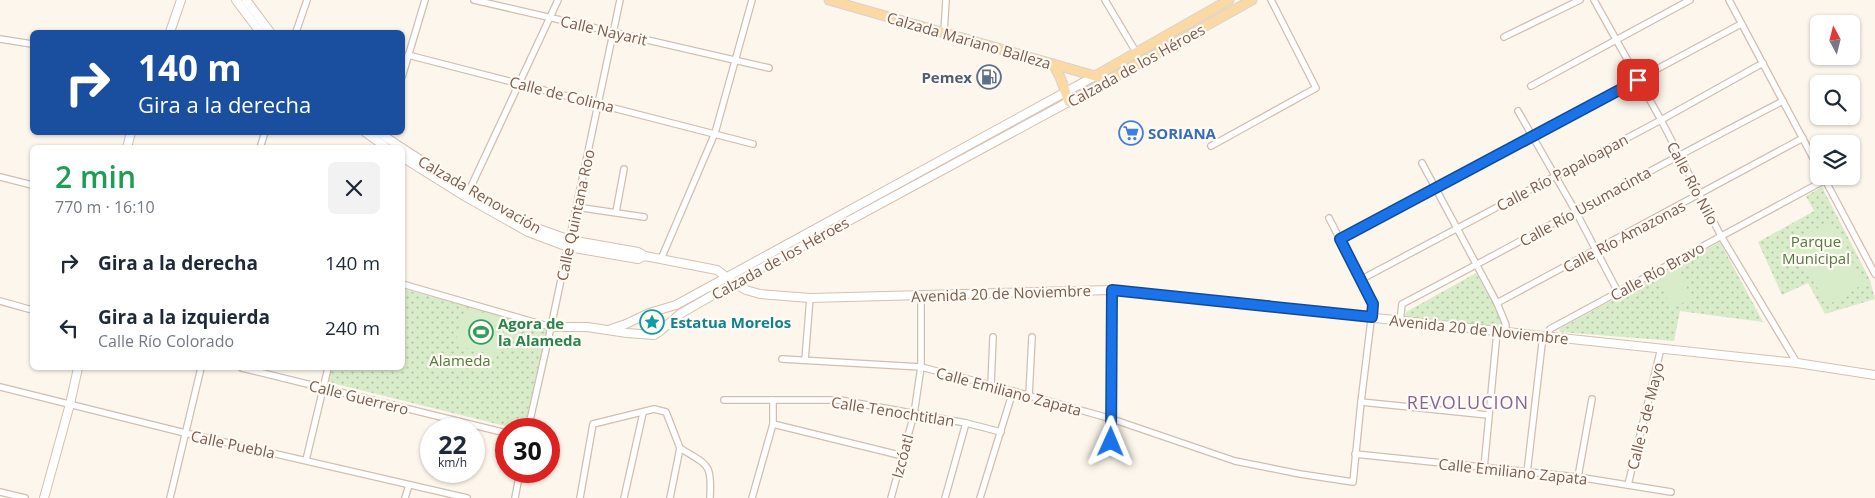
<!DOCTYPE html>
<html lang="es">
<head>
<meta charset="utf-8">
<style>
	body { margin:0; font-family:"Open Sans",sans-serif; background:#f2f2f3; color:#1f2937; height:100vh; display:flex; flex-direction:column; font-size:19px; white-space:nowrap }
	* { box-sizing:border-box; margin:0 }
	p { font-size:16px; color:#747a83 }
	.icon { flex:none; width:28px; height:28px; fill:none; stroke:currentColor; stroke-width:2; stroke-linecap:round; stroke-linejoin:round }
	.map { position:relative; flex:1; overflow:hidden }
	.sheet { position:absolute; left:30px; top:145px; width:375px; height:225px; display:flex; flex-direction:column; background:#fff; border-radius:8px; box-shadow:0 1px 4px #0004 }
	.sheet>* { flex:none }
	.hud { position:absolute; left:30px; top:30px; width:375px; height:105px; border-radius:8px; box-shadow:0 1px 4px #0004; background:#1a4fa0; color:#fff; overflow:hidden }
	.needle { width:32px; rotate:353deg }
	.fabs { position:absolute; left:1810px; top:15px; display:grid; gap:10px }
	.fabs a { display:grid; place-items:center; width:50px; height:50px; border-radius:8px; background:#fff; box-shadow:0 1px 4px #0004; font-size:25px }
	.speed { position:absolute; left:420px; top:418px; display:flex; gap:10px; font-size:25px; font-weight:700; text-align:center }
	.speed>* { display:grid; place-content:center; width:65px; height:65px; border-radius:50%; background:#fff; box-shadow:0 1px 4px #0004; line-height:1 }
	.speed small { font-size:12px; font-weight:400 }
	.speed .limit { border:8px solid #d22; background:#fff; color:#111 }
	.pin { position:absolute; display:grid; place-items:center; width:42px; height:42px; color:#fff; margin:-21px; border-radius:10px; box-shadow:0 2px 8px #0006 }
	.me { position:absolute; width:55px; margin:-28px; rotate:1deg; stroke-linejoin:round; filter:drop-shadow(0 0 4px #0008) }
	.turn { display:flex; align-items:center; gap:18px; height:105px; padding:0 25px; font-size:22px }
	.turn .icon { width:65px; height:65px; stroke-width:2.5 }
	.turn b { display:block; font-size:35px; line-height:42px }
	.round { display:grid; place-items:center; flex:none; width:52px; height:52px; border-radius:8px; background:#f2f2f3 }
	.headline { display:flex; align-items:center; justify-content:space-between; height:85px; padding:0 25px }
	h1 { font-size:30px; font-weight:600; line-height:38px; color:#1e9e55 }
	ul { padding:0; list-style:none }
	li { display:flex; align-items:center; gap:15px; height:65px; padding:0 25px }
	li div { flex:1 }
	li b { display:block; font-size:19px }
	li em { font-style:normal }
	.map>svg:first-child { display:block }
</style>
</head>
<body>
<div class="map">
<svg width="1875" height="498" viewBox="0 0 1875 498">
	<defs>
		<pattern id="grass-dots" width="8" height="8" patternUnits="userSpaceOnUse" patternTransform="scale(1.25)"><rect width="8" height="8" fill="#d8ecc9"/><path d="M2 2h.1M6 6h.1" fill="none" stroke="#b4c2a5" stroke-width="1.8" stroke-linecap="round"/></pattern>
		<pattern id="water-ripples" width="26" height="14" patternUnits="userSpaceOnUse" patternTransform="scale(1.25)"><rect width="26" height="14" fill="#bfe3e8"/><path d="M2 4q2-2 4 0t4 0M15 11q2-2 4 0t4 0" fill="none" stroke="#a0bbbe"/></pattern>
	</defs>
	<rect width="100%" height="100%" fill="#fdf6ec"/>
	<!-- grass -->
	<g fill="url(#grass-dots)">
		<path d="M1822,187L1870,280L1875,299L1825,314L1808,283L1782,295L1758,242L1814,211L1806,196Z"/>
		<path d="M1720,242L1763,322L1680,311L1674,341L1560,332L1559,329Z"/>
		<path d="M1476,273L1502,320V329L1404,319L1406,312Z"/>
		<path d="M403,289L547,328L524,429H517L328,382L332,368H402Z"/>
	</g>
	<!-- garden -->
	<g fill="#d8ecc9">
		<path d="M1828,222L1865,283L1828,305L1791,244Z"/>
		<path d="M1676,266L1692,298L1672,308L1656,276Z"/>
		<path d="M465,308L507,319L497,356L455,345Z"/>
	</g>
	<!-- water -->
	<circle fill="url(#water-ripples)" stroke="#a5d3da" cx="652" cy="322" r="7"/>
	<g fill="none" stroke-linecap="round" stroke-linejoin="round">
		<!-- street casing -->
		<g stroke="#d1beb0" stroke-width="8">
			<g id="street">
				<path d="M474,0L769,68"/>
				<path d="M1105,0L1136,52"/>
				<path d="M1594,0L1661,120L1721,236L1797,363"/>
				<path d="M1729,0L1819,169"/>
				<path d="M296,32L307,0"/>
				<path d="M944,32L946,0"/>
				<path d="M1504,37L1580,0"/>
				<path d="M0,39L32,44"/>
				<path d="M408,55L753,144"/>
				<path d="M402,77L425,0"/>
				<path d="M1531,86L1690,0"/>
				<path d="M1518,111L1576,212L1618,292"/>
				<path d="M1211,146L1316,88L1271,0"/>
				<path d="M260,148L265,132"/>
				<path d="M1422,163L1497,303L1506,325L1505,333"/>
				<path d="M1823,176L1875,274"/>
				<path d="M0,177L32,185"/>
				<path d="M468,193L558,0"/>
				<path d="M576,207L644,217"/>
				<path d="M616,212L624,169"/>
				<path d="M1340,239L1741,24"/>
				<path d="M661,259L715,133L752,0"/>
				<path d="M1360,280L1661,120L1763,63"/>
				<path d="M402,284L551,327"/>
				<path d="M0,301L32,310"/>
				<path d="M1497,303L1803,138"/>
				<path d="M1400,322L1402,304C1530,237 1655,167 1783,101"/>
				<path d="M782,359L921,367L991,385L1112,419L1235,461L1300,474L1353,482L1361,402L1373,304L1329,218"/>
				<path d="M805,360L810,298"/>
				<path d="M242,368L506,433"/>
				<path d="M991,385L993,337"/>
				<path d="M0,387L185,433L467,498"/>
				<path d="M1029,395L1032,337"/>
				<path d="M724,400H840L966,423L1001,432"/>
				<path d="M1361,402L1488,415"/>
				<path d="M773,424L903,456"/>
				<path d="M528,429L551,327L620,0"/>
				<path d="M1111,441L1112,290"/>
				<path d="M680,448C708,466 712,462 710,498"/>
				<path d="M1355,454L1578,477L1671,492"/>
				<path d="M306,460L328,368"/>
				<path d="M1484,468L1497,332"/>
				<path d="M1527,473L1542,344L1550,329L1825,180"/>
				<path d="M1578,477L1592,399"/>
				<path d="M1628,485L1661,348"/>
				<path d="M0,492L25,498"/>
				<path d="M170,498L201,368"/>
				<path d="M405,498L409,485"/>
				<path d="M515,498L520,471"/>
				<path d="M580,498L593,424L654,409L666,412L680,448L670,498"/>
				<path d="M624,498L643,413"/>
				<path d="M752,498L773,424V400"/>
				<path d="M891,498L914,414L921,367V295"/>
				<path d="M945,498L966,423"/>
				<path d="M980,498L1013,391"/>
			</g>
		</g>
		<!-- secondary casing -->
		<g stroke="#d6c0b0" stroke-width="10">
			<g id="secondary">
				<path d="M236,0L260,32"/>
				<path d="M246,0L270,32"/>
				<path d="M170,32L181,0"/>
				<path d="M365,132L387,148"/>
				<path d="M378,132L402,148"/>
				<path d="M127,148L131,132"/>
				<path d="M402,148L469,191L531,226L570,240L638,252L645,256L717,270L734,283L746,290L760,294L810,298L1112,290L1797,363L1875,375"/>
				<path d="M402,157L466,197L528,232L568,247L638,259L645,256"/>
				<path d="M551,327H587L627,333L654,335L659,332L680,314L734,283L1109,80"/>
				<path d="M611,329L626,324L649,313L676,305L1095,76"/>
				<path d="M44,498L70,404L78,368"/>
			</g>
		</g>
		<!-- primary casing -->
		<g stroke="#dad1cd" stroke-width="11">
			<g id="primary">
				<path d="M829,0L1109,80L1252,0"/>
				<path d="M1053,64L1060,77L1069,102"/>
				<path d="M1095,76L1229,0"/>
			</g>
		</g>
		<!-- street -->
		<use href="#street" stroke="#fff" stroke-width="5.5"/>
		<!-- secondary -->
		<use href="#secondary" stroke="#fff" stroke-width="8"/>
		<!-- primary -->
		<use href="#primary" stroke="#fbd9a5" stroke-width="9"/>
	</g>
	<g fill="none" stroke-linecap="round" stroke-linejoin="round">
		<!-- route casing -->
		<g stroke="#114b97" stroke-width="12">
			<path id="route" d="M1111,442L1112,290L1372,317L1373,304L1340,239L1638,80"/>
		</g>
		<!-- route -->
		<use href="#route" stroke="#1a73e8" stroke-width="9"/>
	</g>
	<!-- icons -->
	<defs>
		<g id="fuel-ring" transform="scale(1.25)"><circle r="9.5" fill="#fffaf3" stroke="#5c6f8a" stroke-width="1.5"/><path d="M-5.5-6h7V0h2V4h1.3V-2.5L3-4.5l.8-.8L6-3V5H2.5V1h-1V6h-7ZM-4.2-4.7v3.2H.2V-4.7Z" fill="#5c6f8a"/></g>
		<g id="supermarket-ring" transform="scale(1.25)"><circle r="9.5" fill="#fffaf3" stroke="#3f7fe0" stroke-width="1.5"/><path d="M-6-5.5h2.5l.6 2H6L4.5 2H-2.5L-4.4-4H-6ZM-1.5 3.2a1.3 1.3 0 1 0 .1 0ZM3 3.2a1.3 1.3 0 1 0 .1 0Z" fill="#3f7fe0"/></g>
		<g id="sight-ring" transform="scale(1.25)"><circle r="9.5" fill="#fffaf3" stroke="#0f9aa8" stroke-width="1.5"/><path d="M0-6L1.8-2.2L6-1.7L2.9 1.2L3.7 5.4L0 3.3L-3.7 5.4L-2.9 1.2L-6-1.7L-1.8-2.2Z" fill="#0f9aa8"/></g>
		<g id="stadium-ring" transform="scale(1.25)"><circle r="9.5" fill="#fffaf3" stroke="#2e9e5b" stroke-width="1.5"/><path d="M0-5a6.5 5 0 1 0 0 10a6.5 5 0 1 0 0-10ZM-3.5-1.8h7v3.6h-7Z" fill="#2e9e5b"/></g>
	</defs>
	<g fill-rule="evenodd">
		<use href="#fuel-ring" x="989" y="77"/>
		<use href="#supermarket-ring" x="1131" y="133"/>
		<use href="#sight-ring" x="652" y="322"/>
		<use href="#stadium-ring" x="481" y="332"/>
	</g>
	<g text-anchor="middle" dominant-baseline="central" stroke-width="4.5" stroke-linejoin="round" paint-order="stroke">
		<!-- street labels -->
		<g font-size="15" fill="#7a5c4d" stroke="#fffaf3">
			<text transform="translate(604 30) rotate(13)">Calle Nayarit</text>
			<text transform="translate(969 40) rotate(16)">Calzada Mariano Balleza</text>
			<text transform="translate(1136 65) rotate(-29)">Calzada de los Héroes</text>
			<text transform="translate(562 94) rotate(14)">Calle de Colima</text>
			<text transform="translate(1562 172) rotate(-28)">Calle Río Papaloapan</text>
			<text transform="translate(1693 183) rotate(62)">Calle Río Nilo</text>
			<text transform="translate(480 194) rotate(30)">Calzada Renovación</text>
			<text transform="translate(1585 206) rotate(-29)">Calle Río Usumacinta</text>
			<text transform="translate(575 215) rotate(-78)">Calle Quintana Roo</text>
			<text transform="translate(1624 236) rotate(-28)">Calle Río Amazonas</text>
			<text transform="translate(780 258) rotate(-29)">Calzada de los Héroes</text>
			<text transform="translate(1657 271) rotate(-29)">Calle Río Bravo</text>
			<text transform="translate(1001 293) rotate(-2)">Avenida 20 de Noviembre</text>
			<text transform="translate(1479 329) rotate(6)">Avenida 20 de Noviembre</text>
			<text transform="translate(1009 391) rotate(15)">Calle Emiliano Zapata</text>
			<text transform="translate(359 397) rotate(14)">Calle Guerrero</text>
			<text transform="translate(893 411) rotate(9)">Calle Tenochtitlan</text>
			<text transform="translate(1645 416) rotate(-76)">Calle 5 de Mayo</text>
			<text transform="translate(233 444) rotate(12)">Calle Puebla</text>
			<text transform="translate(902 456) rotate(-75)">Izcóatl</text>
			<text transform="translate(1513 471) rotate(6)">Calle Emiliano Zapata</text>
		</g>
		<!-- service labels -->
		<g font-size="15" font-weight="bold" fill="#4e5e75" stroke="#fffaf3" text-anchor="end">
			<text x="972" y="77">Pemex</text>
		</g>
		<!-- shop labels -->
		<g font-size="15" font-weight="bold" fill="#366cbe" stroke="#fffaf3" text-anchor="start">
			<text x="1148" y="133">SORIANA</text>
		</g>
		<!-- park labels -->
		<g font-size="15" fill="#537a41" stroke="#fffaf3">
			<text x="1816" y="241">Parque<tspan x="1816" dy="17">Municipal</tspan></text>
			<text x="460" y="360">Alameda</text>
		</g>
		<!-- culture labels -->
		<g font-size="15" font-weight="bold" fill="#0d838f" stroke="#fffaf3" text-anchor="start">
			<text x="670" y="322">Estatua Morelos</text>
		</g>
		<!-- leisure labels -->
		<g font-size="15" font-weight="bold" fill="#27864d" stroke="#fffaf3" text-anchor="start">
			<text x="498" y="323">Agora de<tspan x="498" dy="17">la Alameda</tspan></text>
		</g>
		<!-- quarter labels -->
		<g font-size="18" letter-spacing="1" fill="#846695" stroke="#fffaf3">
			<text x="1468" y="402">REVOLUCION</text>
		</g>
	</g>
</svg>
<div class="fabs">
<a><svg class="needle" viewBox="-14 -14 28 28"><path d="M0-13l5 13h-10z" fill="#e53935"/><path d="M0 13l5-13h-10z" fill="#747a83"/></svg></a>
<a><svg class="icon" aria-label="search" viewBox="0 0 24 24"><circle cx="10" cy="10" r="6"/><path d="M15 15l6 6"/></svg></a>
<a><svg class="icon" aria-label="layers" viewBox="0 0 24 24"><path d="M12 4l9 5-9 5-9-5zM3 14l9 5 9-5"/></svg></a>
</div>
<div class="speed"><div>22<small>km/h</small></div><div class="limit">30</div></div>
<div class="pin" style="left:1638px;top:80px;background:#d93025"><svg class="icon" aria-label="arrive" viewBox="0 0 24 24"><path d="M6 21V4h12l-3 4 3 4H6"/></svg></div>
<svg class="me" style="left:1111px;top:442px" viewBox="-20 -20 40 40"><path d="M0-17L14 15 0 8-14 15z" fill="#1a73e8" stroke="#fff" stroke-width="4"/></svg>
<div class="hud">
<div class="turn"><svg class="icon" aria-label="right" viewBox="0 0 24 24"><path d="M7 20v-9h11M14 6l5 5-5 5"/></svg><div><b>140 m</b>Gira a la derecha</div></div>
</div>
<section class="sheet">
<div class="headline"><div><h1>2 min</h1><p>770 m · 16:10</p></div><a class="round"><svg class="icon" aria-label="close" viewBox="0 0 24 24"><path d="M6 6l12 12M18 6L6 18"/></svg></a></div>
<ul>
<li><svg class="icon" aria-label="right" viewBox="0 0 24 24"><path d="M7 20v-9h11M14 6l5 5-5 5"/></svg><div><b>Gira a la derecha</b></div><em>140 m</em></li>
<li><svg class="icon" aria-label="left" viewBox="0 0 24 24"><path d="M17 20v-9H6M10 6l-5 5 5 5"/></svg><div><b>Gira a la izquierda</b><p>Calle Río Colorado</p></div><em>240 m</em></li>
</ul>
</section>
</div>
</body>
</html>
